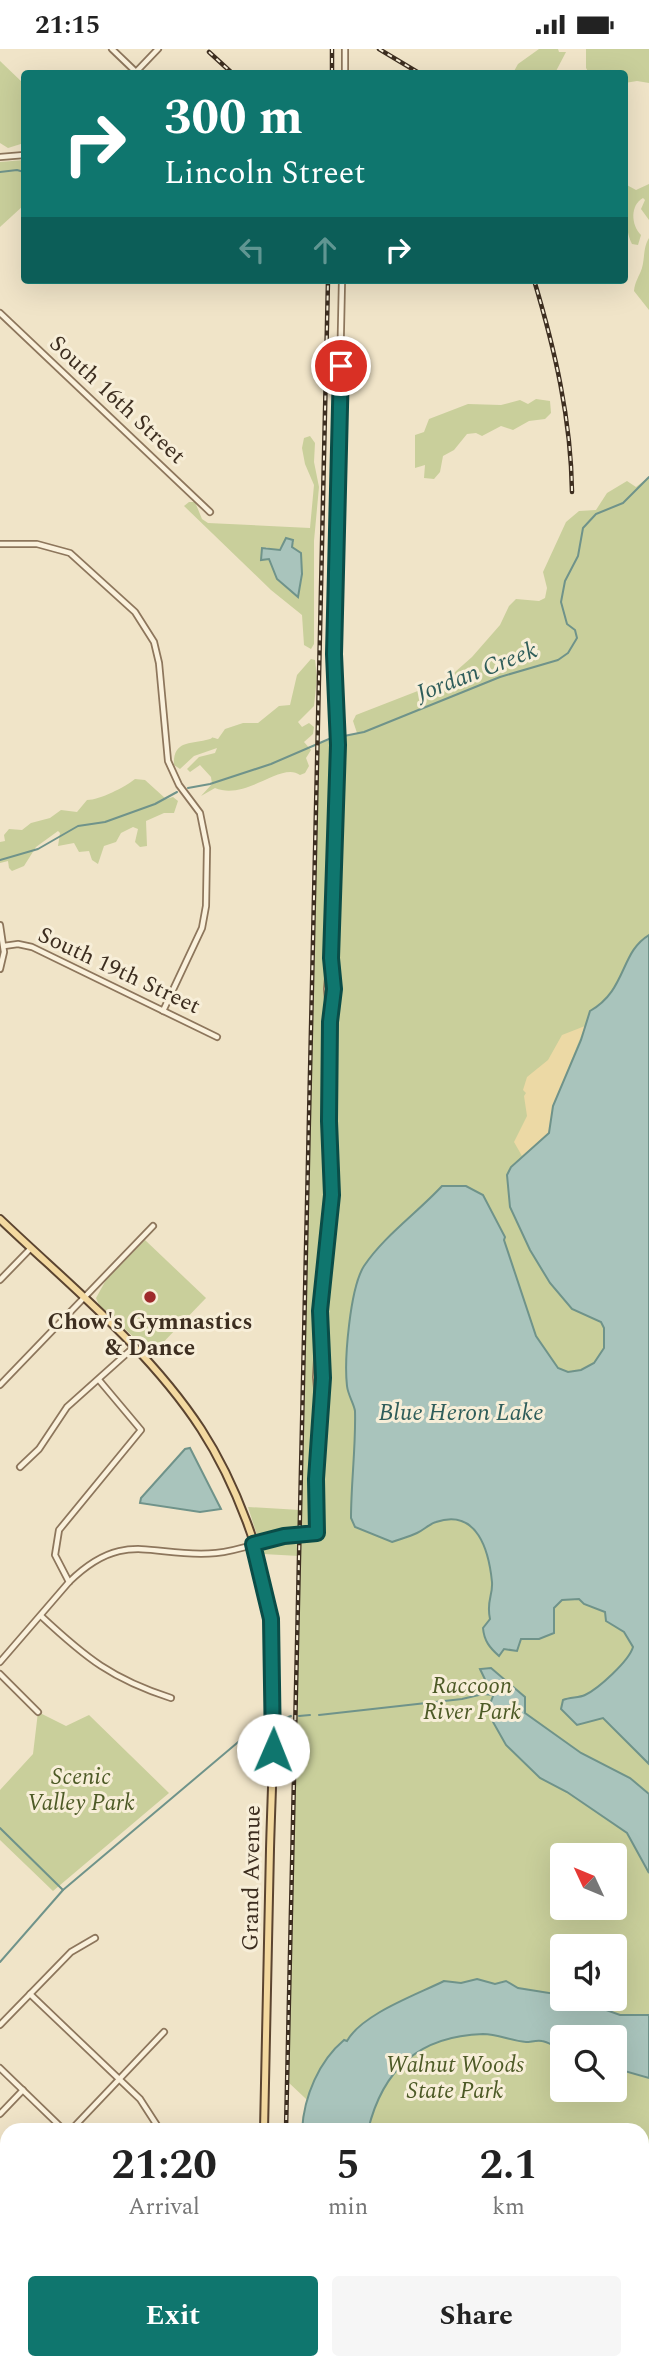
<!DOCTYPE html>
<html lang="en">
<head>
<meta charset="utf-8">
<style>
	body { margin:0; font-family:Spectral,serif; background:#f6f6f6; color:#222; height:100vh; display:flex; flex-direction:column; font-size:26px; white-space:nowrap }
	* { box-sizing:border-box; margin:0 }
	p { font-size:23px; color:#767676 }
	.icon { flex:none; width:38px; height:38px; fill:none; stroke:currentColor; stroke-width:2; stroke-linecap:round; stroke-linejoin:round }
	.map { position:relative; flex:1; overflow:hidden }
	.panel { position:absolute; left:0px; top:2074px; width:649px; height:247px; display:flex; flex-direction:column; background:#fff; border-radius:21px 21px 0 0; box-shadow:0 7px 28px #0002 }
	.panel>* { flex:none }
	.top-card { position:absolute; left:21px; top:21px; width:607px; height:214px; border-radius:7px; box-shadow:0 7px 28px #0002; background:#0f766e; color:#fff; overflow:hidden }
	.needle { width:46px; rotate:314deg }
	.tools { position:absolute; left:550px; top:1794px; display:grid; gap:14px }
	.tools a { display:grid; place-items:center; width:77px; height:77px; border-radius:7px; background:#fff; box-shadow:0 7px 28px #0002; font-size:35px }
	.pin { position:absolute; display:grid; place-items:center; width:60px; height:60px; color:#fff; margin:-30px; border:4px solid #fff; border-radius:50%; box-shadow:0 2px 7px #0007 }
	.me { position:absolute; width:77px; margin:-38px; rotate:1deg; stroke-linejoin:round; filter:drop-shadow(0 0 5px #0008) }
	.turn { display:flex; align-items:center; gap:24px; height:147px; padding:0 28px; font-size:32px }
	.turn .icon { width:91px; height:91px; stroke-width:2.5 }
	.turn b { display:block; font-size:49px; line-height:60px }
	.lanes { display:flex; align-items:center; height:66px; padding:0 28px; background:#0003; justify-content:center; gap:35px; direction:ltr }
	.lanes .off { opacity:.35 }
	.eta { display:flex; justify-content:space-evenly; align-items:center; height:119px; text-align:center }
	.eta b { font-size:42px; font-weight:700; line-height:49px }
	.action { display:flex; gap:14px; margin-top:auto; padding:14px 28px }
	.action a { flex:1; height:80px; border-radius:7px; background:#0f766e; color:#fff; font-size:28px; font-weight:700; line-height:80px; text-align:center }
	.action a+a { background:#f6f6f6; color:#222 }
	.status { display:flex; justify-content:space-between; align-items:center; height:49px; padding:0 35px; background:#fff; direction:ltr }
	.status svg { height:19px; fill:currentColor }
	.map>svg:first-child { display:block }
</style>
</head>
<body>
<div class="status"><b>21:15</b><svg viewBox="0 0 49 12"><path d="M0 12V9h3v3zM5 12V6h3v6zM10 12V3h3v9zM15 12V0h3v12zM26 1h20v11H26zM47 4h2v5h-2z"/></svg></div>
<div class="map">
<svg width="649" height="2320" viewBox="0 0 649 2320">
	<rect width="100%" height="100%" fill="#f0e4c8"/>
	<!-- green -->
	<g fill="#c9cf9b" fill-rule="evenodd">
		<path d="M539,0H558L559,3H566L555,24H513L518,15Z"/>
		<path d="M586,0H649V34L637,32L625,34V24H589L586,19Z"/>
		<path d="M0,12L24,35V94L8,99L0,94Z"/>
		<path d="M24,111V156L0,178V113Z"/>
		<path d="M625,135L636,141L649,135V171L641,160L645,151L643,149C630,156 631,176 641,186L638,196L632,195C625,182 624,150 625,135Z"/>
		<path d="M649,189V261L634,242C635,232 639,228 642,219C645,208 643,199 649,189Z"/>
		<path d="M536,350L550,352L551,364L545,370L529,372L513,381L501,377L482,387L476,384L467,385L454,401L443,407L440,423L434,430L424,429L425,416L415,419V386L424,383L429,370L468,355L501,356L520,351L528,355Z"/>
		<path d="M310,387L315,394L314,413L319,438L314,492V595L311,600L304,596L302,566L271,541L184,457L189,453H195L202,470L208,474L310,479L314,436L305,415L302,399L304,389ZM285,491L294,493L291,496C303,506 303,518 301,534L291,543L277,530L269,511L265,509L266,498L278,502Z"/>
		<path d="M649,428V1983L501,1941L322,2065L287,2032L299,1507L263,1505L248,1458L300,1461L317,700L319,694L357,684L353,672L356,666L446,631L472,608L500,576L509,557L516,550L539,552L545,549L547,539L543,523L566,473L579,462L596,461L607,444L627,432L636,438ZM562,1806H614V1858H562ZM562,1897H614V1950H562Z"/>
		<path d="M311,610L315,611L317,628L314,657L298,673L302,678L309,674L314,678L313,685L304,693L311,701L306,709L309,717L305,724L300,726C281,712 247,752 215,739L201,747L212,735L211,728L200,716L190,723L187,720L199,708L215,704L217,699L194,707L180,720L174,716C173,692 189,695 206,691C217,689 207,687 218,690L225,680L243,674H258L279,657L290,656L297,626Z"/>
		<path d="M135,730L145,731L166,750L173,748L178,752L174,764H164L146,772L147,797L140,798L135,793L138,780L133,778L121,784L116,793L104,797L98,815L92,811L89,802L79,803L74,794L58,797L60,784L58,782L36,798L24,817L12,822L9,819L8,812L0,814V793L5,792L4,786L9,780L22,781L31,774L50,769L61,761L77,763L87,751C100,751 125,738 135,730Z"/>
		<path d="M145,1191L206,1249L152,1305L99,1256L96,1249L106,1231Z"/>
		<path d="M38,1663L66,1677L89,1666L169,1744L53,1842L0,1791V1741L33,1705Z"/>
		<path d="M444,1976L535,1985L562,1996V2040H614V2013L649,2023V2320H326L324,2314H642V2081H356L409,1995Z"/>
	</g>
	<!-- sand -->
	<path fill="#ecd9a5" d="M585,977L553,1057L549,1084L522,1107L514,1093L527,1067L524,1047L526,1044L523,1041L527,1028L548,1011L562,986Z"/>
	<!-- water -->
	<g fill="#a9c4bc" stroke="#6f938a" stroke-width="2">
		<path d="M286,489L293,491L292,498L301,504L302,525L298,548L277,530L269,510L261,511L262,499L280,501Z"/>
		<path d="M649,886V1715L603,1669L577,1676L561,1660L563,1651C570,1648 579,1649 585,1646C598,1640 629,1612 633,1598L624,1583L606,1572L605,1563L584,1555L579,1550L562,1551L554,1559V1584L539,1590H521L517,1602L504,1600L499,1607C490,1599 484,1592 483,1579L490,1570C486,1552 493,1547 492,1533C489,1503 478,1459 436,1473C429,1475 424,1481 417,1484C409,1488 400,1490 392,1493L355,1478L351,1469C351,1434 356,1397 355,1362C354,1355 348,1346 347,1337C344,1311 350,1239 364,1217C384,1187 417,1164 442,1137H466L483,1146L505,1188L504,1191L536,1287L558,1319L568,1323L581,1321L594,1314L604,1299V1279L601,1273L572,1260L550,1234L530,1201L510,1158L507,1126L511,1118L549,1084L553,1057L581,991L590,962C627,941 620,903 649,886Z"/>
		<path d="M190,1399L221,1460L200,1463L140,1454L141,1449L185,1400Z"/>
		<path d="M491,1619L525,1648V1664L581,1704L630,1729L649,1745V1824L627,1784L567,1743L540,1729L506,1696L493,1673L490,1655L493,1647L480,1620Z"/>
		<path d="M477,1930L495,1935L506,1932L518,1939L562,1946V1950H576L620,1966H649V2029L614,2019V1988H562V2000C554,1998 549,1993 542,1992C536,1991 531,1993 526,1993C511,1992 498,1985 483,1985C419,1987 383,2020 368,2081H302C304,2047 319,2012 344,1991L347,1992C362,1965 416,1946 444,1932L461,1934Z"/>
	</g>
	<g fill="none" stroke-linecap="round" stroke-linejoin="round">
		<!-- stream -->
		<g stroke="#6f938a" stroke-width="2">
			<path d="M0,123L17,121L24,123"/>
			<path d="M188,739L210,735L271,715L329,690L364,683L500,628L558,611L568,604L577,589L575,581L567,575L561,553L565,532L578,507L583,479L596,465L623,454L649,428"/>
			<path d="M0,811L38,800L78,777L105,773L155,755L177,743"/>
			<path d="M319,1666L462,1650L483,1645L494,1646"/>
			<path d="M299,1667L310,1666"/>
			<path d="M280,1671L291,1667"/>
			<path d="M0,1779L63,1841"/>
			<path d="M0,1913L63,1841L256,1678"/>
		</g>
		<!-- minor casing -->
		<g stroke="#8d765c" stroke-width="8">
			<g id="minor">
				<path d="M112,0L136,23"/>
				<path d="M345,0V24"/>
				<path d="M135,24L158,0"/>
				<path d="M0,108L24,106"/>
				<path d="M0,264L210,463"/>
				<path d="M0,495H37L70,504L135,563L154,593L159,614L168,712L179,736L200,764L207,799L206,857L202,879L163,962"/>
				<path d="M0,876L4,903L0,920"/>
				<path d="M4,897L18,895L32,898L217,988"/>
				<path d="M331,968L334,941L332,914"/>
				<path d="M327,1178L328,1113"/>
				<path d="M0,1231L31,1199"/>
				<path d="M321,1301L323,1329L321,1356"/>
				<path d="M0,1336L153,1177"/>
				<path d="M320,1370L316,1328L320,1262L333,1146L329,1072L330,973L327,940L332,885L338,696L334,605L342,231"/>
				<path d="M20,1418L39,1400L67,1358L134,1298"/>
				<path d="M69,1533L55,1506L59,1481L141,1381L99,1331"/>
				<path d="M41,1567C86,1609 112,1630 171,1649"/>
				<path d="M0,1613L69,1533C125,1478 153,1510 216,1504C240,1502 261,1492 284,1487C295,1485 306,1484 317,1484L316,1449L320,1368"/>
				<path d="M0,1625L38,1663"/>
				<path d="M30,1945L140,2050L160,2081"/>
				<path d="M0,1976L71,1903L95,1889"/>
				<path d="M0,2019L64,2081"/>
				<path d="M0,2065L23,2041"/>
				<path d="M71,2081L164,1983"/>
				<path d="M0,2155L7,2147"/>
				<path d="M0,2264L7,2256"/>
				<path d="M67,2314L73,2320"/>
				<path d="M200,2314L209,2320"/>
				<path d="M0,2316L4,2320"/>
				<path d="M229,2320V2314"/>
			</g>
		</g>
		<!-- major casing -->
		<g stroke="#5b4430" stroke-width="10">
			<g id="major">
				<path d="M0,1170C69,1236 148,1299 201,1380C234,1431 266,1511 271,1572C277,1648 272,1725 270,1800C268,1894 266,1987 264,2081"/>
				<path d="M259,2320V2314"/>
			</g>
		</g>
		<!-- minor -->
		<use href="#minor" stroke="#faf1dc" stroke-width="4.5"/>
		<!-- major -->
		<use href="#major" stroke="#f3d9a0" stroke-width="6"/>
		<!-- rail casing -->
		<g stroke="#3d2e20" stroke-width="4.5">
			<g id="rail">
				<path d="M379,0L419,24"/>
				<path d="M209,3L232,24"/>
				<path d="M332,24V0"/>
				<path d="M534,231C555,301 571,370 572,443"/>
				<path d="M286,2081L328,231"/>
				<path d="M282,2314V2320"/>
			</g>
		</g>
		<!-- rail -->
		<use href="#rail" stroke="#f7eed8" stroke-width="2" stroke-dasharray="5" stroke-linecap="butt"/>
	</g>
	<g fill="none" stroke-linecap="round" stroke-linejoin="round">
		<!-- route casing -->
		<g stroke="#0a4d48" stroke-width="18">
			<path id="route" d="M273,1701L271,1570L253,1495L284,1487L317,1484L316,1430L323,1329L320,1262L332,1146L329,1072L330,973L334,940L331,909L338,696L334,605L341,317"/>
		</g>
		<!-- route -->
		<use href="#route" stroke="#0f766e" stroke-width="12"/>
	</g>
	<!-- markers -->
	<circle fill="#9e2a2b" stroke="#f7eed8" stroke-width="2.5" cx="150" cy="1248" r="7"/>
	<g text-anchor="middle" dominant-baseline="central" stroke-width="6" stroke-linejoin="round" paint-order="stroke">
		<!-- street labels -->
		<g font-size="23" fill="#3d2e20" stroke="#f7eed8">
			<text transform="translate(117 351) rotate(43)">South 16th Street</text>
			<text transform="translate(119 922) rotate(25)">South 19th Street</text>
			<text transform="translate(252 1829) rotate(-89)">Grand Avenue</text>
		</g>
		<!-- poi labels -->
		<g font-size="23" font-weight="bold" fill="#3d2e20" stroke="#f7eed8">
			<text x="150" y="1273">Chow's Gymnastics<tspan x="150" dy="26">&amp; Dance</tspan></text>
		</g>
		<!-- park labels -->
		<g font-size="23" font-style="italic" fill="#4d5a26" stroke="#f7eed8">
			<text x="472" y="1637">Raccoon<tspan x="472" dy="26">River Park</tspan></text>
			<text x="81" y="1728">Scenic<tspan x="81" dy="26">Valley Park</tspan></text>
			<text x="455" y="2016">Walnut Woods<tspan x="455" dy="26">State Park</tspan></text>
		</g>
		<!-- water labels -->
		<g font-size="24" font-style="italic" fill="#2f5d5a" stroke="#f7eed8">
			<text transform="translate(477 623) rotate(-21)">Jordan Creek</text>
			<text x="461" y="1364">Blue Heron Lake</text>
		</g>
	</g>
</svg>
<div class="tools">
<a><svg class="needle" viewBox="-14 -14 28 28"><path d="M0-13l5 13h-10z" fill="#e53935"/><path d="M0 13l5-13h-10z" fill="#767676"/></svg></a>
<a><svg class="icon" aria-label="sound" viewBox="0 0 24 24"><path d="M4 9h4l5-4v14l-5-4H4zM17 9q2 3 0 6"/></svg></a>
<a><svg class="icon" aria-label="search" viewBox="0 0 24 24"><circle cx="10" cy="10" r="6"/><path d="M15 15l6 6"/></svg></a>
</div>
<div class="pin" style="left:341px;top:317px;background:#d93025"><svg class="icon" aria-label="arrive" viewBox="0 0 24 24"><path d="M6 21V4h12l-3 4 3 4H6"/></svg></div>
<svg class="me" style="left:273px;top:1701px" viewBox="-20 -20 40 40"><circle r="19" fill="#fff"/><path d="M0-13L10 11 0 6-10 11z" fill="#0f766e"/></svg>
<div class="top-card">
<div class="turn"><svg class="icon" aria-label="right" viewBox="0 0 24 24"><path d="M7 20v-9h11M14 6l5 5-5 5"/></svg><div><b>300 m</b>Lincoln Street</div></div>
<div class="lanes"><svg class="icon off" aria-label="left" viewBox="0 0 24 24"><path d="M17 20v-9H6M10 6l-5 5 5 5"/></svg><svg class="icon off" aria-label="ahead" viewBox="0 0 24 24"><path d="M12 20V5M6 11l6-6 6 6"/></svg><svg class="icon" aria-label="right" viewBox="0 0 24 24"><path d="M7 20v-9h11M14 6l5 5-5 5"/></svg></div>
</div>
<section class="panel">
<div class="eta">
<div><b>21:20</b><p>Arrival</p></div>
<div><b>5</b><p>min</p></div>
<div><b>2.1</b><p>km</p></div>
</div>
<div class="action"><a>Exit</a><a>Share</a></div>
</section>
</div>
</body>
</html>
